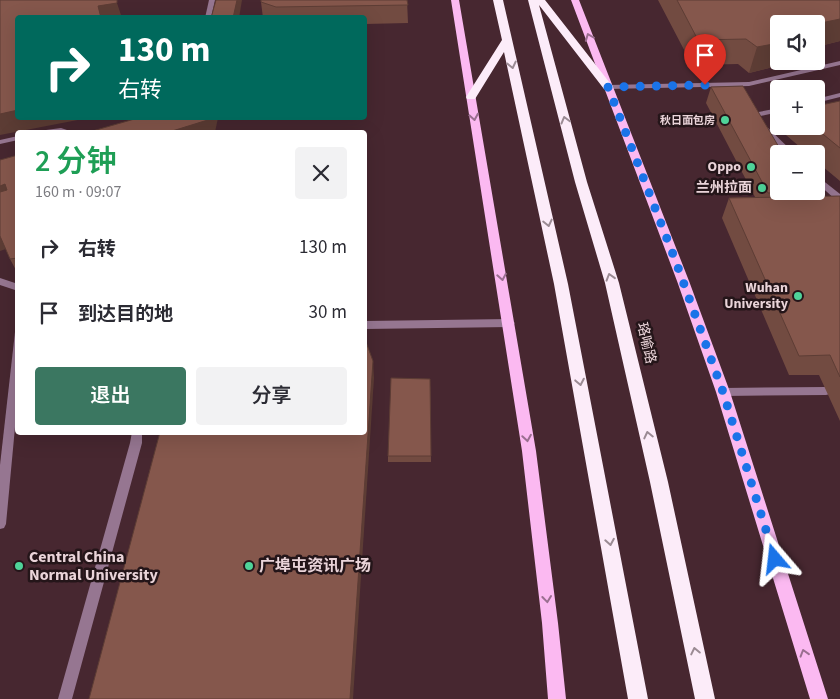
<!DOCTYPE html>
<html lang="zh">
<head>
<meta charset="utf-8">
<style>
	body { margin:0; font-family:"Source Sans 3","Noto Sans SC",sans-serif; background:#f2f2f3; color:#2b2b33; height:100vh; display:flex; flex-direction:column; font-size:19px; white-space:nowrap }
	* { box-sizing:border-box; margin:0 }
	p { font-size:16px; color:#7c7c81 }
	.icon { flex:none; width:28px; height:28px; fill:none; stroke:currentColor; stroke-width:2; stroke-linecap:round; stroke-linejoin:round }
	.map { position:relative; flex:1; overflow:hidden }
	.panel { position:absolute; left:15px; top:130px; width:352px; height:305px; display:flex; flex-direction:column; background:#fff; border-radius:5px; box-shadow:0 5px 20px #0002 }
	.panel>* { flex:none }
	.hud { position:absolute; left:15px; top:15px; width:352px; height:105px; border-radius:5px; box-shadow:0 5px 20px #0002; background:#00695c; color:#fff; overflow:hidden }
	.buttons { position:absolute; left:770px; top:15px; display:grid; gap:10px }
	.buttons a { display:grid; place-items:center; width:55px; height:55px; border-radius:5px; background:#fff; box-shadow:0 5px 20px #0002; font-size:25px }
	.pin { position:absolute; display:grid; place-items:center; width:42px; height:42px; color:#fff; margin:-51px -21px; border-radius:50% 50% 50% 0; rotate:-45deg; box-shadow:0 0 5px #0007 }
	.pin .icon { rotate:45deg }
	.me { position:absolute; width:55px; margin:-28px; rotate:343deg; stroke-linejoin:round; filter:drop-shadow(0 0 4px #0008) }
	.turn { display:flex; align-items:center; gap:18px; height:105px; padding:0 20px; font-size:22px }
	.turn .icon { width:65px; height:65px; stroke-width:2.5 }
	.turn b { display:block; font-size:35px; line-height:42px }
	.round { display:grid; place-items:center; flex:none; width:52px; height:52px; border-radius:5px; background:#f2f2f3 }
	.head { display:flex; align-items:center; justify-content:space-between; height:85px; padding:0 20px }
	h1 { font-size:30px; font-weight:600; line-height:38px; color:#1e9e55 }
	.primary-button { display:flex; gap:10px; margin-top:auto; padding:10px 20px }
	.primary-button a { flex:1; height:58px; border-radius:5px; background:#3b7761; color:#fff; font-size:20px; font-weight:600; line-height:58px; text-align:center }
	.primary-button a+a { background:#f2f2f3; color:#2b2b33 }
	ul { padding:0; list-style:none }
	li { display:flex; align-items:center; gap:15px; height:65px; padding:0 20px }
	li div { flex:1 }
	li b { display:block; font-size:19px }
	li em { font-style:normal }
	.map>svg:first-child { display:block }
</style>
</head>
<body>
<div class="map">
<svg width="840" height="699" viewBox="0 0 840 699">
	<rect width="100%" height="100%" fill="#472730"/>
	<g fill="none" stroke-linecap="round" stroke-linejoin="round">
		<!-- lane -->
		<g fill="#967691" fill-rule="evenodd">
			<path d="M209,0H215L211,18H205Z"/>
			<path d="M840,61V65L749,86L608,89L604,87L608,85L749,82Z"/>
			<path d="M840,93V97L816,103V99Z"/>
			<path d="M779,108V112L751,118L747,116L748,114Z"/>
			<path d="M761,127H767L795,154H786L761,131Z"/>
			<path d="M61,128L73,132H42L46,130Z"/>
			<path d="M18,136V140L0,144V140Z"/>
			<path d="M816,175L840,194V202L837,201L816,182Z"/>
			<path d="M0,278L18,284V291L0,285Z"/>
			<path d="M510,319L515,323L510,327L365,329V321Z"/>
			<path d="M15,332H18V395L6,524L4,528L0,529V465Z"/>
			<path d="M826,387L830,388L831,391L830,394L826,395L723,396L719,395L718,392L719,389L723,388Z"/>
			<path d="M132,432H142V443L72,699H58L130,443Z"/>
		</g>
		<!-- primary -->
		<g fill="#fbb9f1" fill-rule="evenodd">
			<path d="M451,0H459L536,451L558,623L566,699H548L542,623L522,451Z"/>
			<path d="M571,0H579L689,281L730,392L828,699H810L716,392L677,281Z"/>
		</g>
		<!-- highway -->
		<g fill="#fcecf9" fill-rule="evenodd">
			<path d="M493,0H503L568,284L648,699H628L554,284L504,52L475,99H467L466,97L502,40Z"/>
			<path d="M528,0H545L613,87L612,89H604L539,5L587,182L619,283L668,482L715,699H695L650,482L605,283L575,182Z"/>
		</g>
	</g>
	<!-- wall -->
	<g fill="#724b41">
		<path d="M407,0L408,23L365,24V18H263L261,2Z"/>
		<path d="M658,0H840V41L816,47V24L777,55L773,67L749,73L738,64L692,65Z"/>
		<path d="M711,87L779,191H816L824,196H840V421L819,375H789L722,218L729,198L755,197L706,103Z"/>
		<path d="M840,101V181L816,161V154H808L786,135L789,126H816Z"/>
		<path d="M18,155V274L10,259Z"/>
		<path d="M430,379L431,462H388V456Z"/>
	</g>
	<!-- shaded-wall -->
	<g fill="#5d3d35">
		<path d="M237,0H242L239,18H233Z"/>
		<path d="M117,3L122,18H101L98,6Z"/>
		<path d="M840,19V41L816,47V24Z"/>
		<path d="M779,32V55H777L773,67L749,73L757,47L770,34Z"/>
		<path d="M18,110V118H88L0,135V114Z"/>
		<path d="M211,118H218L215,132H169Z"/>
		<path d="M5,184L12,201L0,205V186Z"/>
		<path d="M0,235L6,249L0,251Z"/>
		<path d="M373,361L374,378L353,699H350Z"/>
	</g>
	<!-- building -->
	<g fill="#85574c" stroke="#5d3d35">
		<path d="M0,0H117V3L98,6L101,18H18V110L0,114Z"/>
		<path d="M216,0H237L233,18H211Z"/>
		<path d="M261,0H407L408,5L276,7L261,2Z"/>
		<path d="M677,0H840V19L816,24H779V32L770,34L779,40V43L757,47L746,39L698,40Z"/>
		<path d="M743,86L783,154H779V191L806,192L768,193L711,87Z"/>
		<path d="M840,101V148L813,126H816V106Z"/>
		<path d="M138,118H211V119L169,132H89Z"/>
		<path d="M18,155V258L10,259L0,236V192L7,190L5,184L0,186V160Z"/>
		<path d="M816,189L824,196L809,197L805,193L806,191H816Z"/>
		<path d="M840,196V377L830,355L799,356L729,198Z"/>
		<path d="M365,342H366L373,361L350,699H89L160,432H365Z"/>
		<path d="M391,378L430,379L431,456H388Z"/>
	</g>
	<!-- one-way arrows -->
	<defs><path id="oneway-chevron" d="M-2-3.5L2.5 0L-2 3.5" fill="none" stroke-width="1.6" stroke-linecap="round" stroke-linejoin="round" transform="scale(1.25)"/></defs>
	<g stroke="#9a6f90">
		<use href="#oneway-chevron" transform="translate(589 37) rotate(-111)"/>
		<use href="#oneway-chevron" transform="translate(474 117) rotate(80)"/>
		<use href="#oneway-chevron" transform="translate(502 277) rotate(80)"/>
		<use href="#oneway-chevron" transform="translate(527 438) rotate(81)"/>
		<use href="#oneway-chevron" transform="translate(547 599) rotate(83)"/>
		<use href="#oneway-chevron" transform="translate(804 653) rotate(-107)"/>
	</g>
	<g stroke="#9b8b94">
		<use href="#oneway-chevron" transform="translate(512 65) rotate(77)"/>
		<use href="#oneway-chevron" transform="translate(565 120) rotate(-105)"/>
		<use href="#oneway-chevron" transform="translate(548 223) rotate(77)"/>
		<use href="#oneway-chevron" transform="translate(610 277) rotate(-107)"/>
		<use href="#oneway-chevron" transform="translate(580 382) rotate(79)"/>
		<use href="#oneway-chevron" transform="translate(648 435) rotate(-103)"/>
		<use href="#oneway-chevron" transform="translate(610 542) rotate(80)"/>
		<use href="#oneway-chevron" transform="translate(695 651) rotate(-102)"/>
	</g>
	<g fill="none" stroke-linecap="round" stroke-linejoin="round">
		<!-- route -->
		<path stroke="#1a73e8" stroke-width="9" stroke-dasharray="0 16.2" d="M705,85L608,87L676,262L723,392L775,559"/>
	</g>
	<!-- markers -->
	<g fill="#4fd399" stroke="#241519" stroke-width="2">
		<circle cx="725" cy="120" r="5"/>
		<circle cx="751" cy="167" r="5"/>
		<circle cx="762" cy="188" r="5"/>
		<circle cx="798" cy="296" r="5"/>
		<circle cx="19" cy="566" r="5"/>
		<circle cx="249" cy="566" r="5"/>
	</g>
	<g text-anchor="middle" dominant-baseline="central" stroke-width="5" stroke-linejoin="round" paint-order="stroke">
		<!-- far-poi labels -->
		<g font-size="11" font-weight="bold" fill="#ead4d9" stroke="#241519" text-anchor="end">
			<text x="715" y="120">秋日面包房</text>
		</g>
		<!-- poi labels -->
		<g font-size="14" font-weight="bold" fill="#ead4d9" stroke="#241519" text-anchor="end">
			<text x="741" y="167">Oppo</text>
			<text x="752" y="188">兰州拉面</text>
			<text x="788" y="288">Wuhan<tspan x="788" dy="16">University</tspan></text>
		</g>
		<!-- street labels -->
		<g font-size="14" fill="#ead4d9" stroke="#241519">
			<text transform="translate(646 343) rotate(77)">珞喻路</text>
		</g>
		<!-- near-poi labels -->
		<g font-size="16" font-weight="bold" fill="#ead4d9" stroke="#241519" text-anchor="start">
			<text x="29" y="557">Central China<tspan x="29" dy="18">Normal University</tspan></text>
			<text x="259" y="566">广埠屯资讯广场</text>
		</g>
	</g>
</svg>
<div class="buttons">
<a><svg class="icon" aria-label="sound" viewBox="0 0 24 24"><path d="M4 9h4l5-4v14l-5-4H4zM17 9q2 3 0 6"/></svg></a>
<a>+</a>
<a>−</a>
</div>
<div class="pin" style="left:705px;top:85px;background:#d93025"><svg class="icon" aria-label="arrive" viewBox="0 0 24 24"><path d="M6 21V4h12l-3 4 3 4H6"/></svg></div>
<svg class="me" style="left:775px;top:559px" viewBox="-20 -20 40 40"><path d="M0-17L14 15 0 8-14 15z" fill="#1a73e8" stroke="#fff" stroke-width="4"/></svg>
<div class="hud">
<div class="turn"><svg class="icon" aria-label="right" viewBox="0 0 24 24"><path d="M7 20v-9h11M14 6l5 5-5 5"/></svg><div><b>130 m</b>右转</div></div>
</div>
<section class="panel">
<div class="head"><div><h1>2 分钟</h1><p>160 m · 09:07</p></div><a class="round"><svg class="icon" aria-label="close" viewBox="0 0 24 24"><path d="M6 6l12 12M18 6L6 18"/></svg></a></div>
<ul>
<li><svg class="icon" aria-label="right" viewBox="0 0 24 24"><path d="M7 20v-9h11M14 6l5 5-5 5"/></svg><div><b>右转</b></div><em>130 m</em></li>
<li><svg class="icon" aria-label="arrive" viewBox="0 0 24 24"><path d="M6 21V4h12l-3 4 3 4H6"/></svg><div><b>到达目的地</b></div><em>30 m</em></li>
</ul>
<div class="primary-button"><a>退出</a><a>分享</a></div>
</section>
</div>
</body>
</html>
